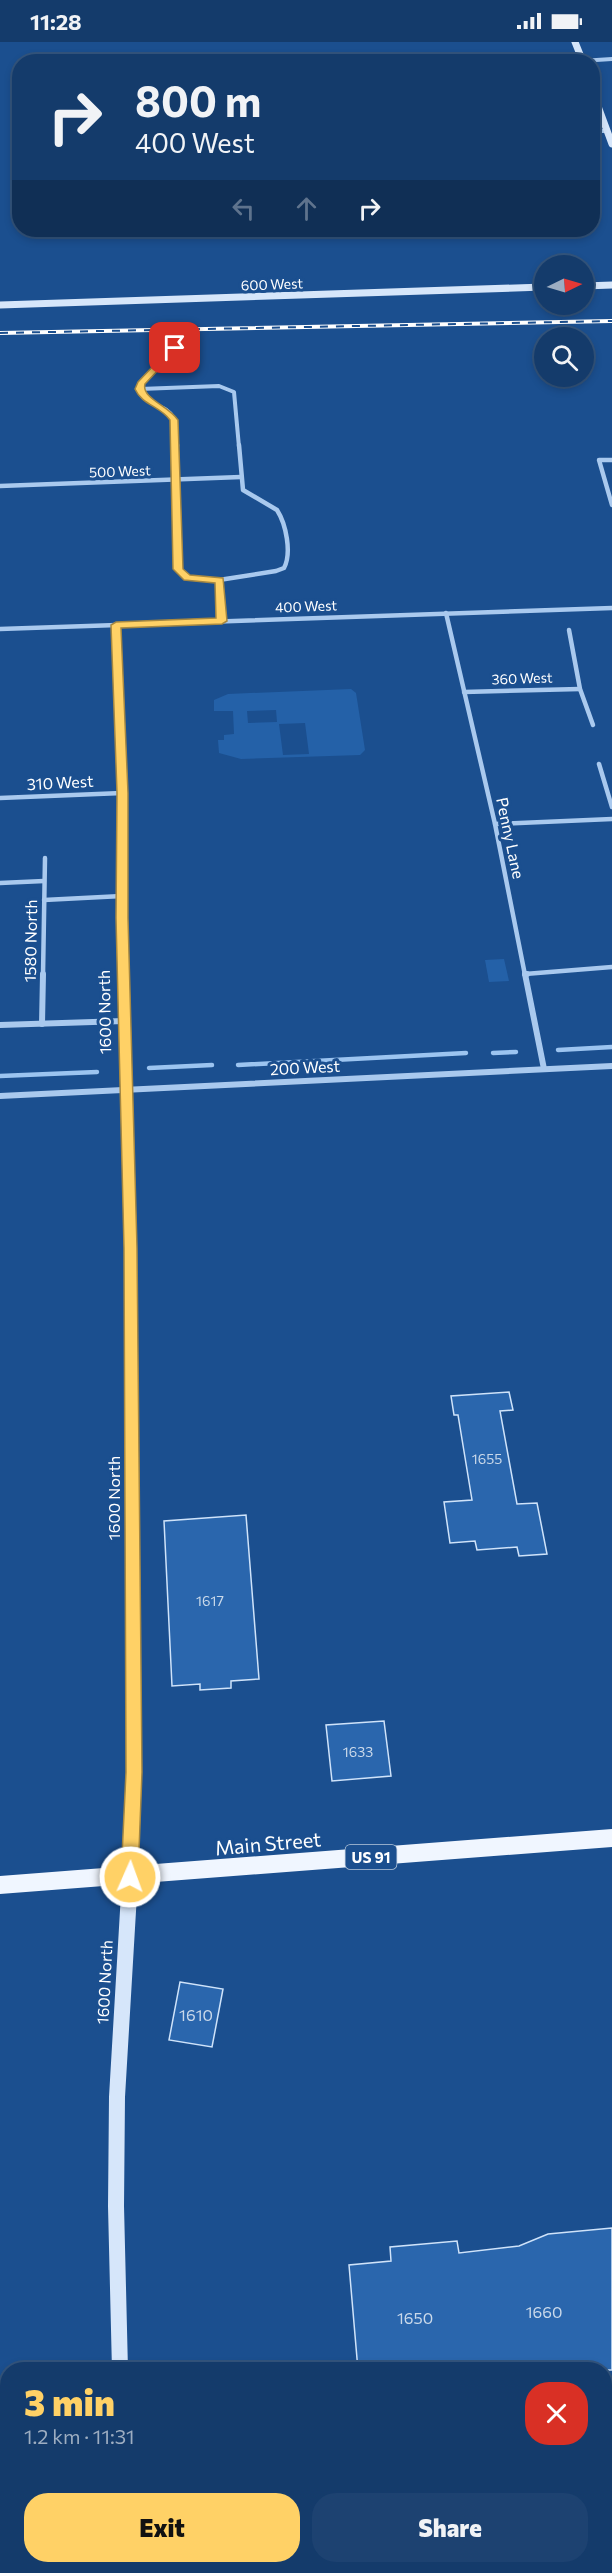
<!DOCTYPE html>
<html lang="en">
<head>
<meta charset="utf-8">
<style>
	body { margin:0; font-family:Commissioner,sans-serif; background:#1d4271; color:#f1f3f6; height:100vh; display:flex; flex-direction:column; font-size:22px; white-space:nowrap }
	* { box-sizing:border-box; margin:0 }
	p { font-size:20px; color:#9dadc1 }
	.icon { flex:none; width:33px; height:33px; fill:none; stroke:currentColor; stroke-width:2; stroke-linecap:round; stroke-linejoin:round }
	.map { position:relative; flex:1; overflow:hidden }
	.details { position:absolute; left:0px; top:2320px; width:612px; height:212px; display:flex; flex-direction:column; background:#143b6b; border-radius:24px 24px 0 0; box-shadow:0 3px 9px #0003,0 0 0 2px #33557e }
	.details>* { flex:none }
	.banner { position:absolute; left:12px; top:12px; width:588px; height:183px; border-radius:24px; box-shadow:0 3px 9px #0003,0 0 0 2px #33557e; background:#143b6b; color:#f1f3f6; overflow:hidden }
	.needle { width:39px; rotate:85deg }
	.fabs { position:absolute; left:534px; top:213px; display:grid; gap:12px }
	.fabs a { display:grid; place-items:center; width:60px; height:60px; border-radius:50%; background:#143b6b; box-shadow:0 3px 9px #0003,0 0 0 2px #33557e; font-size:30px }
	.pin { position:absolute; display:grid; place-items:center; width:51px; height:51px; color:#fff; margin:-26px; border-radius:12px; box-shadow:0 3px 9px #0006 }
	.me { position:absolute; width:66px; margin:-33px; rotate:2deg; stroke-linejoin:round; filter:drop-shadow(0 0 4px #0008) }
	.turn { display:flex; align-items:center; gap:21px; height:126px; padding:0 24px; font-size:27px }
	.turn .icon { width:78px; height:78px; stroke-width:2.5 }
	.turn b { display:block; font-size:42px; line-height:51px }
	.lanes { display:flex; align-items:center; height:57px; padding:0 24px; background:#0003; justify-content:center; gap:30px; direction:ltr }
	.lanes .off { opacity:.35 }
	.round { display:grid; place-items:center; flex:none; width:63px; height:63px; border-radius:24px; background:#1d4271 }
	.headline { display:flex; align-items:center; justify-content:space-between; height:102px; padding:0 24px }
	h1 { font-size:36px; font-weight:800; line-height:45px; color:#ffd166 }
	.cta { display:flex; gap:12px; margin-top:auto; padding:12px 24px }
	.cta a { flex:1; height:69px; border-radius:24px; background:#ffd166; color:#111; font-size:24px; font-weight:800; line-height:69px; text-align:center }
	.cta a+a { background:#1d4271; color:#f1f3f6 }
	.status { display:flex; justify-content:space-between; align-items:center; height:42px; padding:0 30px; background:#143b6b; direction:ltr }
	.status svg { height:16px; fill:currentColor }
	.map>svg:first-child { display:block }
</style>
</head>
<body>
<div class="status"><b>11:28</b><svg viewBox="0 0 49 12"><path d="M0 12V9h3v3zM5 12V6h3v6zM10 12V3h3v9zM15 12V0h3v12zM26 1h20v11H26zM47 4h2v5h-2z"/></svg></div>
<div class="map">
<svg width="612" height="2531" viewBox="0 0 612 2531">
	<rect width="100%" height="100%" fill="#1b4f8f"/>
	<!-- green -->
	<g fill="#2461a8" fill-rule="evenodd">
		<path d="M351,647L356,651L365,708L360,713L241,717L219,711L218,698H224V693L234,692L233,669H214V658L228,652ZM276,668L277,680L248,681L247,669ZM305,681L309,712L283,713L279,682Z"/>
		<path d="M504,917L509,939L489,940L485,918Z"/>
	</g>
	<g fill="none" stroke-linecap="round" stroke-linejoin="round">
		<!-- stream -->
		<g stroke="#9cc4f0" stroke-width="4.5">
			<path d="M558,1008L612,1005"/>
			<path d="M493,1011L516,1010"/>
			<path d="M238,1023L466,1011"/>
			<path d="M149,1026L212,1023"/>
			<path d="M0,1034L97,1030"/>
		</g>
	</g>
	<!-- building -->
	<g fill="#2a66ad" stroke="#cfe3fa" stroke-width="1.5">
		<path d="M509,1350L513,1368L500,1369L517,1462L537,1461L547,1512L519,1514L517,1505L477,1508L475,1499L450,1501L444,1460L472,1458L458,1373H454L451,1354Z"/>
		<path d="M246,1473L259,1637L231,1639V1646L200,1648V1642L172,1644L164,1479Z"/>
		<path d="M384,1679L391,1734L332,1739L326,1683Z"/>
		<path d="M180,1940L223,1947L212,2005L169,1998Z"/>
		<path d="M612,2186V2328H358L349,2223L391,2219L390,2205L457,2199L459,2211L519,2204L548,2192Z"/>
	</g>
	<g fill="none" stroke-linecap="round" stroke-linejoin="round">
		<!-- street-far3 -->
		<g stroke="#a9c9ee" stroke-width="4">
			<path d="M565,20L612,17"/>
			<path d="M592,89H607"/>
			<path d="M140,347C145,364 165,361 173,375C177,384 177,395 177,405"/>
			<path d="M140,347L141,341L175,306"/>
			<path d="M140,347L219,344L234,350L239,405"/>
		</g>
		<!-- street-far2 -->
		<g stroke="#a9c9ee" stroke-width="4.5">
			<path d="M177,403L174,438L178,527L187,536L219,538L276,529L284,526C292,511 286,482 277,468L243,448L239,403"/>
			<path d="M612,418H599L612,463"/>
			<path d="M0,444L241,435"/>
			<path d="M219,538L221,579"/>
			<path d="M446,571L495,782L525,933"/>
			<path d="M116,583L122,751L124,933"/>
			<path d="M0,587L612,566"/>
			<path d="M569,588L580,647L593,683"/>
			<path d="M464,650L580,647"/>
			<path d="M599,722L612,765"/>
			<path d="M0,756L122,751"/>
			<path d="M495,782L612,777"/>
			<path d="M0,841L44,839"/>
			<path d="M44,858L122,854"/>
			<path d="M525,932L612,925"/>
			<path d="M43,933L45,816"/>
		</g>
		<!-- street-far1 -->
		<g stroke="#a9c9ee" stroke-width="6">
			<path d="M124,932L131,1206L133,1626"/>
			<path d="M525,932L544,1027"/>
			<path d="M525,932H527"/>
			<path d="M42,982L43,932"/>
			<path d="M0,983L124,979"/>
			<path d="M0,1054L612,1024"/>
		</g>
		<!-- street -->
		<path stroke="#a9c9ee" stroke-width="8" d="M130,1832L134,1730L133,1624"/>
		<!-- secondary-far1 -->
		<g stroke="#d6e6fa" stroke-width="7">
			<path d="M575,0L583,20"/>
			<path d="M592,48L612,102"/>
			<path d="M584,244L612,243"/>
			<path d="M0,263L544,245"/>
		</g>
		<!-- secondary -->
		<g stroke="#d6e6fa" stroke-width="16">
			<path d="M120,2328L116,2164L117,2055L130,1835"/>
			<path d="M124,2524V2531"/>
		</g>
		<!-- primary -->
		<path fill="#f0f6ff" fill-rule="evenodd" d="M612,1787V1805L0,1852V1834Z"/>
		<!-- rail casing -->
		<g stroke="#fff" stroke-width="4">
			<path id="rail" d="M0,291L612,279"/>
		</g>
		<!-- rail -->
		<use href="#rail" stroke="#1b4f8f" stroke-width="2" stroke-dasharray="8" stroke-linecap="butt"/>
	</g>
	<!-- route -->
	<path fill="#ffd166" stroke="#a68842" stroke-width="1.5" d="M172,304L179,306L145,342C141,356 169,364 178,378L183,527L190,533L223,536L227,579L222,582L121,586L128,751V876L137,1206L142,1730L138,1835L135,1841L130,1843L124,1841L121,1835L126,1730L124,1206L116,876L117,751L111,583L116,580L216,576L215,541L184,538L173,527L170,378C160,364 142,363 135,347L138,340Z"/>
	<g text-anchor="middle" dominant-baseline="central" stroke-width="6" stroke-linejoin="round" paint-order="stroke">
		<!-- far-street labels -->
		<g font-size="14" fill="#fff" stroke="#1b4f8f">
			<text transform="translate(272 242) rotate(-2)">600 West</text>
			<text transform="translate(120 429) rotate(-2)">500 West</text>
			<text transform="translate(306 564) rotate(-2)">400 West</text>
			<text transform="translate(522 636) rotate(-2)">360 West</text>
		</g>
		<!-- number labels -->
		<g font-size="14" fill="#cad9ea">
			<text x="487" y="1416">1655</text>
			<text x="210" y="1558">1617</text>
			<text x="358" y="1709">1633</text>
		</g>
		<!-- shield labels -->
		<rect fill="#1b4f8f" stroke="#bbcadd" stroke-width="1.5" x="345.5" y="1803" width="51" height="24" rx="4.5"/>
		<g font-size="15" font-weight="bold" fill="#fff">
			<text x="371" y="1815">US 91</text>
		</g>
		<!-- street labels -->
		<g font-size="16" fill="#fff" stroke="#1b4f8f">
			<text transform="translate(60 740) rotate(-3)">310 West</text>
			<text transform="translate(511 796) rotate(78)">Penny Lane</text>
			<text transform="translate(30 899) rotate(-89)">1580 North</text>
			<text transform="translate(104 970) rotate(-91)">1600 North</text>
			<text transform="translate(305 1025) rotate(-3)">200 West</text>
			<text transform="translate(113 1456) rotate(-90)">1600 North</text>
			<text transform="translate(104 1940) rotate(-87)">1600 North</text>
		</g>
		<!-- near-number labels -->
		<g font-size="16" fill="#cad9ea">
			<text x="196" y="1972">1610</text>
			<text x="544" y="2269">1660</text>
			<text x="415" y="2275">1650</text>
		</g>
		<!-- near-street labels -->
		<g font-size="20" fill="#fff" stroke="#1b4f8f">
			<text transform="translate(268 1801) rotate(-5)">Main Street</text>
		</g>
	</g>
</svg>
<div class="fabs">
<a><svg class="needle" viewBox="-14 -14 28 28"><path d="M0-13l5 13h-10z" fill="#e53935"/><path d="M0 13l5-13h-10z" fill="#9dadc1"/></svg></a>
<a><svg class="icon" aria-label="search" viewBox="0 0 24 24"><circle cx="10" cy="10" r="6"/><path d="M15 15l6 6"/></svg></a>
</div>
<div class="pin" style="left:175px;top:306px;background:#d93025"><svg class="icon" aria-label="arrive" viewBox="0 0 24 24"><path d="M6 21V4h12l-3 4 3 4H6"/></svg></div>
<svg class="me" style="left:130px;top:1835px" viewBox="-20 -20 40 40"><circle r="17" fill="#ffd166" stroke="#fff" stroke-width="3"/><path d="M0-11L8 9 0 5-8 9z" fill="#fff"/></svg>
<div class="banner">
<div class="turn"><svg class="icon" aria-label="right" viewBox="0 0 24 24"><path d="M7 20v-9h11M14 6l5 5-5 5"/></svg><div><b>800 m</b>400 West</div></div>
<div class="lanes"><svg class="icon off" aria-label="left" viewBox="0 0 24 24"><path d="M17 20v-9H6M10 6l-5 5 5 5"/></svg><svg class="icon off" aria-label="ahead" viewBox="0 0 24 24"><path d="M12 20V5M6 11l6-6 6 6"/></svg><svg class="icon" aria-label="right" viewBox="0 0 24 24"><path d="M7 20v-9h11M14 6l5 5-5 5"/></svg></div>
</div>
<section class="details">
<div class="headline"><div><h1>3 min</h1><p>1.2 km · 11:31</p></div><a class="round" style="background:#d93025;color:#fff"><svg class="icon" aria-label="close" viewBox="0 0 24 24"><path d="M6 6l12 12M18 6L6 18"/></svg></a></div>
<div class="cta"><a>Exit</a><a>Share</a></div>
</section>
</div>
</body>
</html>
